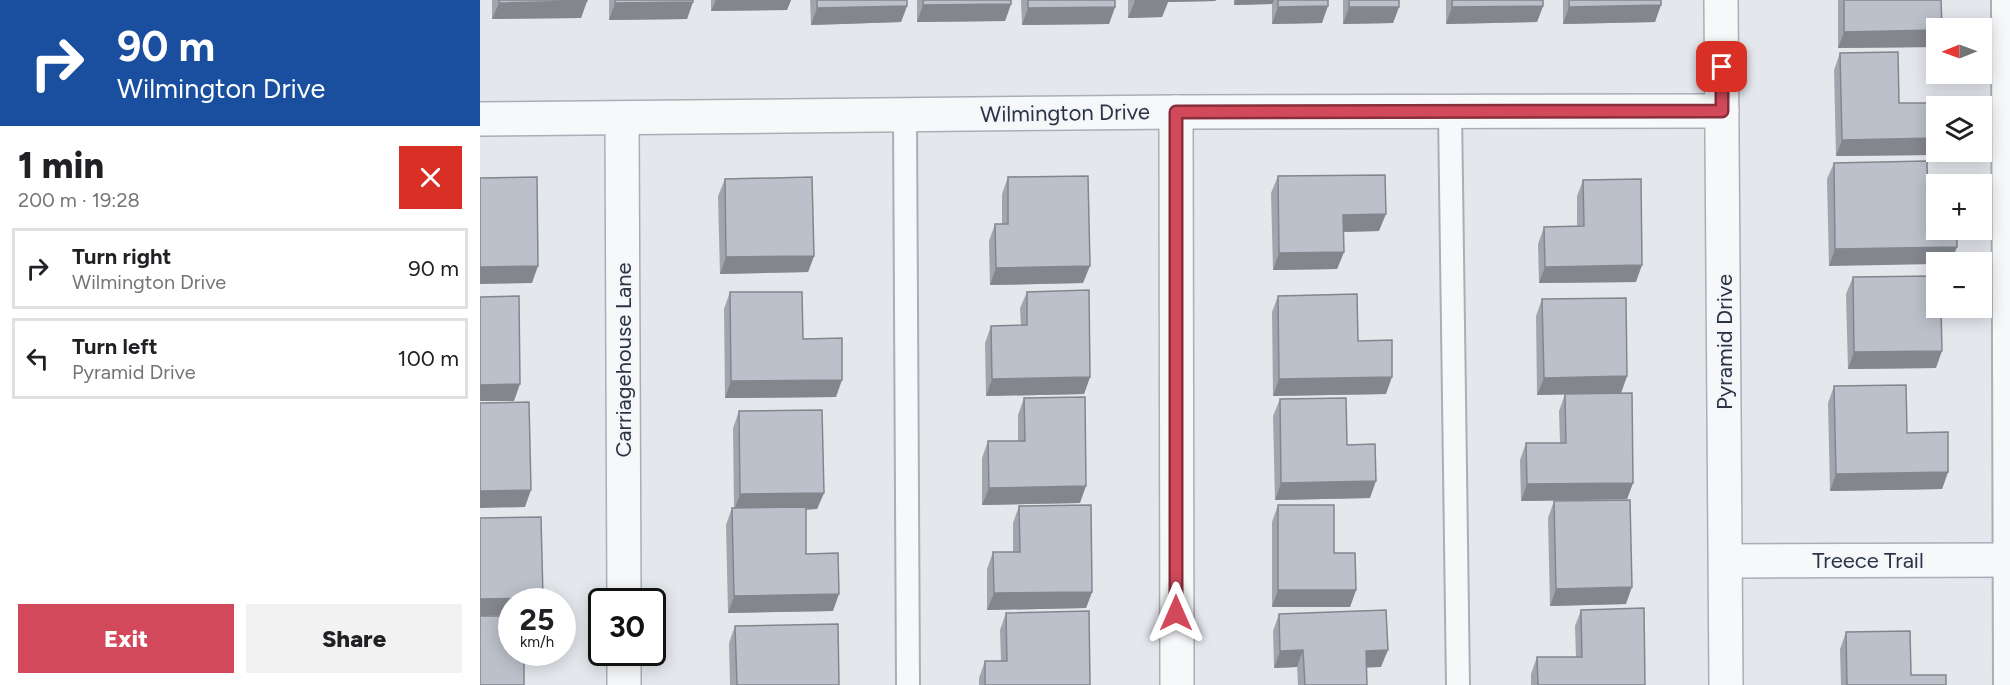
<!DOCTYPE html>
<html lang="en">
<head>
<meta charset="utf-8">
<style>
	body { margin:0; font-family:Figtree,sans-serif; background:#f2f2f2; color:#202124; height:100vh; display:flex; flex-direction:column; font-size:22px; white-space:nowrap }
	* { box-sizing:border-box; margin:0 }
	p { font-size:20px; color:#757577 }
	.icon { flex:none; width:33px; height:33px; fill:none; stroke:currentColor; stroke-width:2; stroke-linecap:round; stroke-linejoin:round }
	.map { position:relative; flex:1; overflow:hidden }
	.drawer { display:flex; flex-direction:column; background:#fff; width:480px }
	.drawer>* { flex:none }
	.hud { background:#1a4fa0; color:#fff; overflow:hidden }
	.needle { width:39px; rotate:269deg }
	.fabs { position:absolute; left:1446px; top:18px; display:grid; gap:12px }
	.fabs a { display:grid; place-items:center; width:66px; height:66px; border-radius:0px; background:#fff; box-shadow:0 3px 15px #0003; font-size:30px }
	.speed { position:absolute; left:18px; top:588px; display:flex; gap:12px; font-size:30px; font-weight:700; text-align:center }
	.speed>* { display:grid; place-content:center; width:78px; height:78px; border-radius:50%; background:#fff; box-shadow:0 3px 15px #0003; line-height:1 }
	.speed small { font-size:15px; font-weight:400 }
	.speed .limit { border:3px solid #111; border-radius:9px; background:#fff; color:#111 }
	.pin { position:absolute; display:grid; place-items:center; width:51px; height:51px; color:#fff; margin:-26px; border-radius:12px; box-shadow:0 3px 9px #0006 }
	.me { position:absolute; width:66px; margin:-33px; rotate:0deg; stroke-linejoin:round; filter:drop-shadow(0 0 4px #0008) }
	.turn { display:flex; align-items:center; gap:21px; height:126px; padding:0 18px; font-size:27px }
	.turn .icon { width:78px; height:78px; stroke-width:2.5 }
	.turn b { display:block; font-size:42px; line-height:51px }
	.round { display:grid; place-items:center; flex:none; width:63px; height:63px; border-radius:0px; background:#f2f2f2 }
	.headline { display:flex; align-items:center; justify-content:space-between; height:102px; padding:0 18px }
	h1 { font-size:36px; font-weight:800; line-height:45px }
	.cta { display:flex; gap:12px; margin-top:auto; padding:12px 18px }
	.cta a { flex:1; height:69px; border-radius:0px; background:#d1495b; color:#fff; font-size:24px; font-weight:800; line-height:69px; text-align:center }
	.cta a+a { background:#f2f2f2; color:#202124 }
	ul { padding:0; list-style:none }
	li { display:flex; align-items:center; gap:18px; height:81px; margin:0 12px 9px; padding:0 6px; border:3px solid #e0e0e0; border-radius:0px }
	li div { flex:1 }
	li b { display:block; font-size:22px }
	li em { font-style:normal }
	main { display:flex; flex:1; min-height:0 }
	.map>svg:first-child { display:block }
</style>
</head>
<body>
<main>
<section class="drawer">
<div class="hud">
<div class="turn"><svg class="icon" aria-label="right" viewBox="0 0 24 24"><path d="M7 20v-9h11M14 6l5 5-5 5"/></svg><div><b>90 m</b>Wilmington Drive</div></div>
</div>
<div class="headline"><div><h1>1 min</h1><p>200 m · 19:28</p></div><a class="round" style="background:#d93025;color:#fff"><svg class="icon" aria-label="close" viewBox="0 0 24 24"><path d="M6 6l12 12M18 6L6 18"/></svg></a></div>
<ul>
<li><svg class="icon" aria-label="right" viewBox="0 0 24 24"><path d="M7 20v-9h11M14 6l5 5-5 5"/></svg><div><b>Turn right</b><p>Wilmington Drive</p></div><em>90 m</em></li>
<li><svg class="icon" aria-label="left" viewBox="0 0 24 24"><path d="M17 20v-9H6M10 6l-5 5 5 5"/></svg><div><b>Turn left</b><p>Pyramid Drive</p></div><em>100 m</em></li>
</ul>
<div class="cta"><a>Exit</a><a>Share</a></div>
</section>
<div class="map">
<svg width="1530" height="685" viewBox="0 0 1530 685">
	<rect width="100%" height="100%" fill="#e4e7ec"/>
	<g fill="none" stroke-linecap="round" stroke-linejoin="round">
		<!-- lane casing -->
		<g stroke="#a9aeb7" stroke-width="26">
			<g id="lane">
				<path d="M1523,0L1525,685"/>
				<path d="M970,111L978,685"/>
				<path d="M425,115L428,685"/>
			</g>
		</g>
		<!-- street casing -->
		<g stroke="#a9aeb7" stroke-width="36">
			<g id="street">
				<path d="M1241,0L1246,685"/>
				<path d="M696,112L697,685"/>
				<path d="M142,118L144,602"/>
				<path d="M0,119L696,112L1242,111"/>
				<path d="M1246,561L1530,560"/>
				<path d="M144,652V685"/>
			</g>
		</g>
		<!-- lane -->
		<use href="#lane" stroke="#f7f8fa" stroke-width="22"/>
		<!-- street -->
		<use href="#street" stroke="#f7f8fa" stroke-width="33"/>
	</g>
	<!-- wall -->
	<g fill="#a1a5ae">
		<path d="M12,0H107V1L101,18L12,19Z"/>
		<path d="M129,0H213L207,19L129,20Z"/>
		<path d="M231,0H311L307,10L231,11Z"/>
		<path d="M330,0H427V6L421,22L331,25Z"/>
		<path d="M437,0H531V4L525,21L437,22Z"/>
		<path d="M541,0H635V7L629,24L542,25Z"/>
		<path d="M648,0H736L735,1L688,2L682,17L648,18Z"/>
		<path d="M754,0H848L842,23L792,24V4L754,5Z"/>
		<path d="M863,0H919V7L913,23L863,24Z"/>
		<path d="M966,0H1063V6L1057,22L966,24Z"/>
		<path d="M1083,0H1181L1175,22L1083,24Z"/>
		<path d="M1358,0H1461L1456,47L1358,48Z"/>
		<path d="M1360,53L1419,103H1456V139L1451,155L1356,156L1354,70Z"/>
		<path d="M1354,163L1448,206L1349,266L1347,179Z"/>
		<path d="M798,176L899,231L863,232L864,252L857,269L793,270L791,193Z"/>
		<path d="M528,177L603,283L510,285L509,241L515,224H522V194Z"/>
		<path d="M245,179L334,256L328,272L240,274L238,196Z"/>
		<path d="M1103,180L1156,282L1059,283L1058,244L1064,227L1097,226V196Z"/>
		<path d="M1373,277L1456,368L1368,369L1366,294Z"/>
		<path d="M250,292L323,339L356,397L245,398L244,309Z"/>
		<path d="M547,292L610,377L604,394L506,396L505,343L511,326H541L540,308Z"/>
		<path d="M798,296L878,341L906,394L793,396L792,312Z"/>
		<path d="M1062,299L1147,376L1141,393L1057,395L1056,316Z"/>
		<path d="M1354,386L1427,433L1468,472L1462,489L1350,491L1348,403Z"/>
		<path d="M1085,394L1153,483L1147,499L1041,501L1040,460L1046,443H1080L1079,411Z"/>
		<path d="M544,398L600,503L502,505V458L508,441H538V415Z"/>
		<path d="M800,399L867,445L890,498L795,500L793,416Z"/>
		<path d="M259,411L344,493L337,509L326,510V554L353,611L248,613L246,525L252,508H254L253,428Z"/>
		<path d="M1074,501L1146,604L1070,606L1068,518Z"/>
		<path d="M798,505L854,553L876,590L870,607H792V522Z"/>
		<path d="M539,506L612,592L606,608L507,610V569L513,552H533V523Z"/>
		<path d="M1101,610L1165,685H1051V674L1057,657H1096L1095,626Z"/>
		<path d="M526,613L610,685H499V678L505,661H521L520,630Z"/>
		<path d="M799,614L901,667H887V685H818L817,667L794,668L793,631Z"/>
		<path d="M255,626L359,685H250L249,643Z"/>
		<path d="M1366,632L1431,675L1466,685H1361L1360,649Z"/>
	</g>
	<!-- shaded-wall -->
	<g fill="#83868d">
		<path d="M236,0H311L307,10L231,11Z"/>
		<path d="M683,0H736L735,1L688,2L682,17L648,18L655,1Z"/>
		<path d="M755,0H794L792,4L754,5Z"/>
		<path d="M107,1L101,18L12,19L19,3Z"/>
		<path d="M213,2L207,19L129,20L135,3Z"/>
		<path d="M531,4L525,21L437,22L443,5Z"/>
		<path d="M1181,5L1175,22L1083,24L1089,7Z"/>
		<path d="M427,6L421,22L331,25L337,8Z"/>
		<path d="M848,6L842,23L792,24L798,7Z"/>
		<path d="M1063,6L1057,22L966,24L972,7Z"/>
		<path d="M635,7L629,24L542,25L548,8Z"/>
		<path d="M869,7H919L913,23L863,24Z"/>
		<path d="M1456,30V47L1358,48L1364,32Z"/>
		<path d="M1456,138L1451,155L1356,156L1362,140Z"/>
		<path d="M906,214L899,231L857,232L863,215Z"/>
		<path d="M1477,247L1471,262H1456V264L1349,266L1355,249Z"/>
		<path d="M864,252L857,269L793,270L799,253Z"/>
		<path d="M334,256L328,272L240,274L246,257Z"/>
		<path d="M1162,265L1156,282L1059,283L1065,267Z"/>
		<path d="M58,266L52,283L0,284V267Z"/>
		<path d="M610,266L603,283L510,285L516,268Z"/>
		<path d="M1462,351L1456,368L1368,369L1374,352Z"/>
		<path d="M1147,376L1141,393L1057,395L1064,378Z"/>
		<path d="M610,377L604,394L506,396L512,379Z"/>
		<path d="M912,377L906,394L793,396L799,379Z"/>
		<path d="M362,380L356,397L245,398L251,381Z"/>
		<path d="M40,384L34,401H0V385Z"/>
		<path d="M1468,472L1462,489L1350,491L1356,474Z"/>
		<path d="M896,481L890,498L795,500L801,483Z"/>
		<path d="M1153,483L1147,499L1041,501L1047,484Z"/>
		<path d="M606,486L600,503L502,505L509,488Z"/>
		<path d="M51,490L45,507L0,508V491Z"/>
		<path d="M344,493L337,509L254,511L260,494Z"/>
		<path d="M1152,587L1146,604L1070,606L1076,589Z"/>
		<path d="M798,590H876L870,607H792Z"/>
		<path d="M612,592L606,608L507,610L514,593Z"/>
		<path d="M359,594L353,611L248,613L254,596Z"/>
		<path d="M63,598L62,602H32V615L0,616V599Z"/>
		<path d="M823,650L817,667L794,668L800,651Z"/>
		<path d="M908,650L901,667L880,668L886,651Z"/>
	</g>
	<!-- building -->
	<g fill="#bbc0ca" stroke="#83868d" stroke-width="1.5">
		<path d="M19,0H107V1L19,3Z"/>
		<path d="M135,0H213V2L135,3Z"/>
		<path d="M337,0H427V6L337,8Z"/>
		<path d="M443,0H531V4L443,5Z"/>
		<path d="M548,0H635V7L548,8Z"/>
		<rect x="655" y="0" width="33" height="1"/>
		<path d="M798,0H848V6L798,7Z"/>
		<rect x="869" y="0" width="50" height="7"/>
		<path d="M972,0H1063V6L972,7Z"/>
		<path d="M1089,0H1181V5L1089,7Z"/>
		<path d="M1364,0H1461L1462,28H1456V30L1364,32Z"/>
		<path d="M1418,52L1419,103H1456V138L1362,140L1360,53Z"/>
		<path d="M1447,161L1448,206H1456V230H1477V247L1355,249L1354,163Z"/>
		<path d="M905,175L906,214L863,215L864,252L799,253L798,176Z"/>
		<path d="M608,176L610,266L516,268L515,224H528V177Z"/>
		<path d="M57,177L58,266L0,267V178Z"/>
		<path d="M332,177L334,256L246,257L245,179Z"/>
		<path d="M1161,179L1162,265L1065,267L1064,227L1104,226L1103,180Z"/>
		<path d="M1456,276V308H1461L1462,351L1374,352L1373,277Z"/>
		<path d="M609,290L610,377L512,379L511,326L547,325V292Z"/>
		<path d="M250,292H322L323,339L362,338V380L251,381Z"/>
		<path d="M877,294L878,341L912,340V377L799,379L798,296Z"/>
		<path d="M39,296L40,384L0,385V297Z"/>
		<path d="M1146,298L1147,376L1064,378L1062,299Z"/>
		<path d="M1426,385L1427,433L1468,432V472L1356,474L1354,386Z"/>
		<path d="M1152,393L1153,483L1047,484L1046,443H1086L1085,394Z"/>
		<path d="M605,397L606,486L509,488L508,441H545L544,398Z"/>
		<path d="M866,398L867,445L895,444L896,481L801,483L800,399Z"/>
		<path d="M49,402L51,490L0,491V403Z"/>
		<path d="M342,410L344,493L260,494L259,411Z"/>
		<path d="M1150,500L1152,587L1076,589L1074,501Z"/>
		<path d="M611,505L612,592L514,593L513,552H540L539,506Z"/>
		<path d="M798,505H854V553H875L876,590H798Z"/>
		<path d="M326,507V554L358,553L359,594L254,596L252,508Z"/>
		<path d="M61,517L63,598L0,599V518Z"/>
		<path d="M1164,608L1165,685H1058L1057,657H1102L1101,610Z"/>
		<path d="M906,610L908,650L886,651L887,685H825L823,650L800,651L799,614Z"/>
		<path d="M609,611L610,685H505V661H527L526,613Z"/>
		<path d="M0,616H32V652H44V685H0Z"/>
		<path d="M358,624L359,685H257L255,626Z"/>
		<path d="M1430,631L1431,675H1466V685H1367L1366,632Z"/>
	</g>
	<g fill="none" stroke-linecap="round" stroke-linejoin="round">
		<!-- route casing -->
		<g stroke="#882f3b" stroke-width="15">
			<path id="route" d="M696,613V112L1242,111V67"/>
		</g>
		<!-- route -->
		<use href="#route" stroke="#d1495b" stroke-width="10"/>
	</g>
	<g text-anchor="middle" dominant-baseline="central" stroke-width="4.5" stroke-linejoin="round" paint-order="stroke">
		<!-- street labels -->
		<g font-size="22" fill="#2b3445" stroke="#f4f6f9">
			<text transform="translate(585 113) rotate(-1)">Wilmington Drive</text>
			<text transform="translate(1244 342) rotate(-90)">Pyramid Drive</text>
			<text transform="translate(143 360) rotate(-90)">Carriagehouse Lane</text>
			<text x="1388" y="560">Treece Trail</text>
		</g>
	</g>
</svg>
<div class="fabs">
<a><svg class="needle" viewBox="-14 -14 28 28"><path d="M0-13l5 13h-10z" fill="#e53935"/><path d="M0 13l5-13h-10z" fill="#757577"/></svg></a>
<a><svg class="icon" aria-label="layers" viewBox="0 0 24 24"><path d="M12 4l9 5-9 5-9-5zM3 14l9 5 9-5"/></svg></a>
<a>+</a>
<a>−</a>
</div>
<div class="speed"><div>25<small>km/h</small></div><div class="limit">30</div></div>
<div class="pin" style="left:1242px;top:67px;background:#d93025"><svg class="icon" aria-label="arrive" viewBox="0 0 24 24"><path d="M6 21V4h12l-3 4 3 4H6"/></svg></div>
<svg class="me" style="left:696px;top:613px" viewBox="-20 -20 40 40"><path d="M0-17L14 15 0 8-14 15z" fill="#d1495b" stroke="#fff" stroke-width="4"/></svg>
</div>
</main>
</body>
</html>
